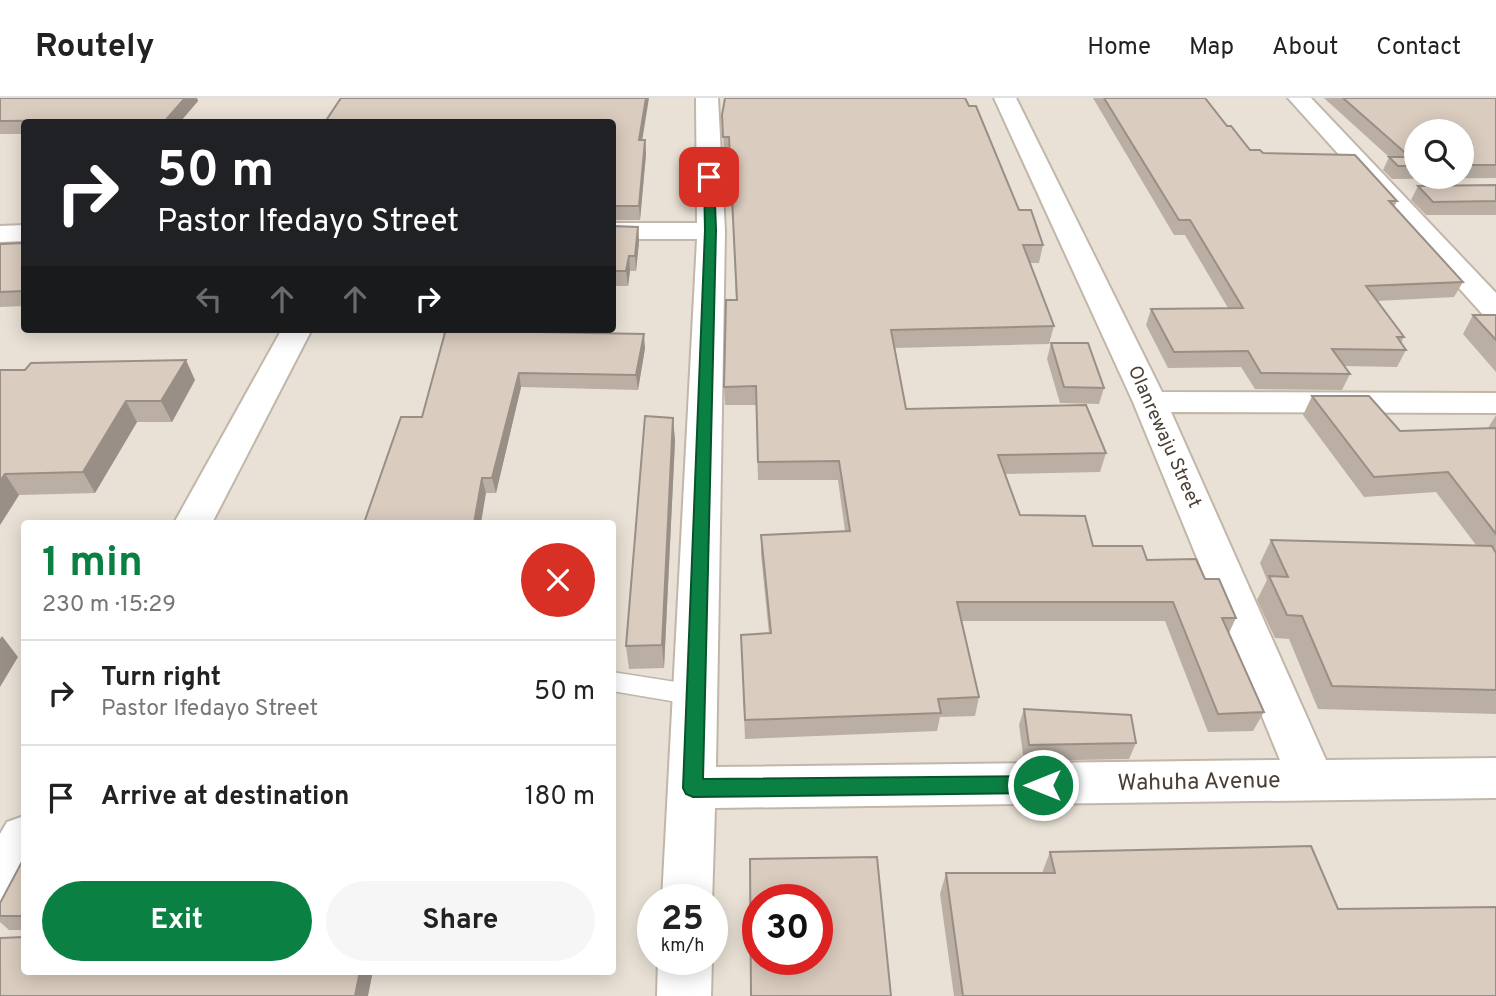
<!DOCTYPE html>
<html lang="en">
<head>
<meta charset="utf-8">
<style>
	body { margin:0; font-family:Overpass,sans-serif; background:#f6f6f6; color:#222; height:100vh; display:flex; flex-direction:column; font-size:26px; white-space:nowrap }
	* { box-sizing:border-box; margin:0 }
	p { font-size:23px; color:#767676 }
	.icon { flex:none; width:38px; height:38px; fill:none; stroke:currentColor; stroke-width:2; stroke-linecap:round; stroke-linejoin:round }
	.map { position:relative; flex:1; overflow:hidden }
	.details { position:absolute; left:21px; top:422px; width:595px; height:455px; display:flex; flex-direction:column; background:#fff; border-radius:7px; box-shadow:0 4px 18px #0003 }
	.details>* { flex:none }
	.banner { position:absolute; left:21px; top:21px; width:595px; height:214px; border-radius:7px; box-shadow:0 4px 18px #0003; background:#202124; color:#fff; overflow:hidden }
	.buttons { position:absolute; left:1404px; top:21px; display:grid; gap:14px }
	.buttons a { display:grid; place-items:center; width:70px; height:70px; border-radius:50%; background:#fff; box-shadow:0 4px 18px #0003; font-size:35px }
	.speed { position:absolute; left:637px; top:786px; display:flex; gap:14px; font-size:35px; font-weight:700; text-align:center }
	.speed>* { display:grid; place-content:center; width:91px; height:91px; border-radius:50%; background:#fff; box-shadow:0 4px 18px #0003; line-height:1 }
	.speed small { font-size:18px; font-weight:400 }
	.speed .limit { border:10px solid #d22; background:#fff; color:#111 }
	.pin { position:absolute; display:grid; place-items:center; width:60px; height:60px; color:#fff; margin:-30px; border-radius:14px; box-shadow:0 4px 10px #0006 }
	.me { position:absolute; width:77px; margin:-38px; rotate:270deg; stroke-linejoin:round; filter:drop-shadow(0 0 5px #0008) }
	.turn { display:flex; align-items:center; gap:24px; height:147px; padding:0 21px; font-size:32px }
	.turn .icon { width:91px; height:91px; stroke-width:2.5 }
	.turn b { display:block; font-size:49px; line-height:60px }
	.lanes { display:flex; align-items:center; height:66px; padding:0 21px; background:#0003; justify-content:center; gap:35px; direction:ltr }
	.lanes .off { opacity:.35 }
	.round { display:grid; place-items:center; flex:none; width:74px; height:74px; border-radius:37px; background:#f6f6f6 }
	.headline { display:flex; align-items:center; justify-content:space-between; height:119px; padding:0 21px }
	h1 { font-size:42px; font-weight:700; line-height:52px; color:#0b8043 }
	.primary-button { display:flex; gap:14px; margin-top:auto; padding:14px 21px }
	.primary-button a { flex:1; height:80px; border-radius:42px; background:#0b8043; color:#fff; font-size:28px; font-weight:700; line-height:80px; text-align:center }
	.primary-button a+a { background:#f6f6f6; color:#222 }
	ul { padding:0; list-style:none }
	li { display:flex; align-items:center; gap:21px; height:105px; padding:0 21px; border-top:2px solid #e0e0e0 }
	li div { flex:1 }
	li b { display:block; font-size:26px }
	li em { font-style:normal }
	header { display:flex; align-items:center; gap:42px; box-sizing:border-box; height:98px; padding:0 35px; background:#fff; border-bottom:2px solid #e0e0e0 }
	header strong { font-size:33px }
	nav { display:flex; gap:38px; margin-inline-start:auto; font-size:24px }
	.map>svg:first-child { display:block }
</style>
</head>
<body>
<header>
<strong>Routely</strong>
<nav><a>Home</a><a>Map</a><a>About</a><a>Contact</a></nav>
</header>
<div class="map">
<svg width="1496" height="898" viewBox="0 0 1496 898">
	<rect width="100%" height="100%" fill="#f5efe8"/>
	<!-- residential -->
	<path fill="#e9e1d5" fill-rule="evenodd" d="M0,0H1496V898H0ZM24,24H612V231H24ZM1416,33H1461V79H1416ZM24,425H612V873H24ZM653,802H712V861H653ZM758,802H817V861H758Z"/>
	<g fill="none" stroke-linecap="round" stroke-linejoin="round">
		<!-- service casing -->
		<g stroke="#c1b6a9" stroke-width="3">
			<path id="service" d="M612,574L695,587L703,590L707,597L703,604L695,607L612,593Z"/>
		</g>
		<!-- minor casing -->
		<g stroke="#c1b6a9" stroke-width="4">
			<g id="minor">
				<path d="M696,0H718L725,133L716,669L1280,662L1133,304L994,0H1016L1162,294L1496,295V315L1171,314L1326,662L1496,660V700L715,710L712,805V802H662L697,141H612V125H697Z"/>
				<path d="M1288,0H1311L1496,195V222L1485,219Z"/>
				<path d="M24,127V143L0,144V128Z"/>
				<path d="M282,231H312L212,425H174Z"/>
				<path d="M24,718V790L18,803L0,810V736L7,724Z"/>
				<path d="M658,861H712L711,898H657Z"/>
			</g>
		</g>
		<!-- service -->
		<use href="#service" fill="#fff" fill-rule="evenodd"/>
		<!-- minor -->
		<use href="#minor" fill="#fff" fill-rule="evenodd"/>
	</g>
	<!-- wall -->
	<g fill="#bbafa4" fill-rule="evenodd">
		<path d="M0,0H197L198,3L180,24H24V36H0Z"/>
		<path d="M1093,0H1205L1227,28L1250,52L1263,55L1397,103L1394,109L1463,184L1454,199L1377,203L1404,239L1401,245L1406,252L1397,269L1344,268L1350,276L1342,292L1255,291L1241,269L1168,270L1146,227L1151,211L1228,210L1185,137H1174Z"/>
		<path d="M1324,0H1496V80L1392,81L1383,72L1389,59ZM1416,33H1461V79H1416Z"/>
		<path d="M722,17L1019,112L1043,147L1039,165H1030L1054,228L1049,246L895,250L906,311L1106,355L1100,374L1005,376L1020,417L1093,448L1147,462L1205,481L1236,520L1229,535L1264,614L1253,633L1208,634L1165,523H962L979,599L975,618L940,619L937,633L745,641L741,537L769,536L761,456V437L845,433L838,382H758L756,307H725L724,289L736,202L730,55H724Z"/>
		<path d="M612,24L642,42H645L646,56L640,122H612Z"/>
		<path d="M1496,87V117H1426L1411,102L1418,88Z"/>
		<path d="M612,128L638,129L639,144L636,173H630L628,188H612Z"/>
		<path d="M24,145V208L0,209V147Z"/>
		<path d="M1473,217H1496V274L1463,236Z"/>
		<path d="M342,231H372L342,233Z"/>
		<path d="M442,231H544L543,234L645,250L638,292L521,289L496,395H486L422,319L444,238Z"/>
		<path d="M1051,245L1104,290L1099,306L1060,305L1047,261Z"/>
		<path d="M0,272L195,282L172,324H137L95,395L19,397L0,427Z"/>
		<path d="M1312,298L1400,333L1488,330L1496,317V616L1318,611L1289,541L1275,540L1257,502L1267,482L1260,465L1271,442L1476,447L1436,394L1364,399L1303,317Z"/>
		<path d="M673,320L675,343L664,570L629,571L626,548Z"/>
		<path d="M1024,611L1136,645L1129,661L1024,663L1019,627Z"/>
		<path d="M1050,754L1338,811L1496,898H954L940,796L946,775H1042Z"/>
		<path d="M24,760V832H9L0,824V805Z"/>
	</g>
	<!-- shaded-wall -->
	<g fill="#998f86">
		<path d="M185,0H197L198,3L180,24H164Z"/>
		<path d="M646,0H649L640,56L639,42Z"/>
		<path d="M645,42L646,56L640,122L639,108Z"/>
		<path d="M638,129L639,144L636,173L635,158Z"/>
		<path d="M629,158L630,173L628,188L626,173Z"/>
		<path d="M644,236L645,250L638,292L636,277Z"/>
		<path d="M186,262L195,282L172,324L161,303Z"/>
		<path d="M519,275L521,289L496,395L492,380Z"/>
		<path d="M126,303L137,324L95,395L83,374Z"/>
		<path d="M673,320L675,343L664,570L662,547Z"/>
		<path d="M5,376L19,397L0,427V383Z"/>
		<path d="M482,380L486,395L481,425H474Z"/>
		<path d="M2,538L18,559L0,589V541Z"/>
		<path d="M360,873H373L368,898H355Z"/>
	</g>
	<!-- building -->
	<g fill="#daccbf" stroke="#998f86" stroke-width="2" fill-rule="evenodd">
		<path d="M0,0H185L164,24H118L121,22L0,23Z"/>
		<path d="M341,0H646L639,42H645L639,108H612V24H325Z"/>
		<path d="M725,0H965L969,8H976L1019,112H1031L1043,147H1023L1054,228L891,232L906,311L1086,307L1106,355L998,357L1020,417L1085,418L1093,448H1142L1147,462L1196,461L1205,481H1219L1236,520H1222L1264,614L1218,616L1173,504H957L979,599L938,601L941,615L745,622L741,537L771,535L761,437L850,433L839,363L758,364L756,288L724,289L726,202H737L729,39H723L722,17Z"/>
		<path d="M1104,0H1205L1227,28H1231L1250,52H1260L1263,55L1355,57L1397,103H1389L1463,184L1366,188L1404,239H1397L1406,252L1332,251L1350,276L1261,275L1248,253L1174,254L1151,211L1243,210L1190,122H1179Z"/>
		<path d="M1343,0H1496V67H1461V33H1416V68H1398L1389,59H1410Z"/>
		<path d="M1496,87V103L1433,104L1418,88Z"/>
		<path d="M612,128L638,129L635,158H629L626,173H612Z"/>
		<path d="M24,145V193L0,194V147L1,146Z"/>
		<path d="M1473,217H1496V242Z"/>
		<path d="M446,231H538L537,234L644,236L636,277L519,275L492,380H482L474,425H364L401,319H422Z"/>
		<path d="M1051,245H1088L1104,290L1064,289Z"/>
		<path d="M186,262L161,303H126L83,374L5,376L0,383V272H25L31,265Z"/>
		<path d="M1312,298H1369L1400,333L1496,330V436L1448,374L1374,379Z"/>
		<path d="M645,318L673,320L662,547L626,548Z"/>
		<path d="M1271,442L1492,448L1496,455V592L1332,588L1302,518L1287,517L1269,478L1288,479Z"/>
		<path d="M1024,611L1131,617L1136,645L1029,647Z"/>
		<path d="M1311,748L1338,811L1496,809V898H963L946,775H1055L1050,754Z"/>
		<path d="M877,759L891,898H751L750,761ZM758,802H817V861H758Z"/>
		<path d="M24,760V818H0V805Z"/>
		<path d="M24,839V873H360L355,898H0V840Z"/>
	</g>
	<!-- route -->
	<path fill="#0b8043" stroke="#07532c" stroke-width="2" d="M709,76L714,79L716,132L703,681L1043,678L1050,681L1053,687L1050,692L1043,695L693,699L686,696L683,690L705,132L704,79Z"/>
	<g text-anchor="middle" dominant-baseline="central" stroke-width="6" stroke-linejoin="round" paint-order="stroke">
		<!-- street labels -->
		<g font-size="19" fill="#493f36" stroke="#fff">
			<text transform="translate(1164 339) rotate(66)">Olanrewaju Street</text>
		</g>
		<!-- near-street labels -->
		<g font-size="23" fill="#493f36" stroke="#fff">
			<text transform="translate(1199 685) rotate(-1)">Wahuha Avenue</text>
		</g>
	</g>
</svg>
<div class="buttons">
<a><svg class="icon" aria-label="search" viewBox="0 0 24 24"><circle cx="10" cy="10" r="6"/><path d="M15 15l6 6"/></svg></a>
</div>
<div class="speed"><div>25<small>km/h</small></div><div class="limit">30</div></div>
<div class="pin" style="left:709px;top:79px;background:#d93025"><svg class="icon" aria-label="arrive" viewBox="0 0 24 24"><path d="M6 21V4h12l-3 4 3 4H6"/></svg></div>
<svg class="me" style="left:1043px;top:687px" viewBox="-20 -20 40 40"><circle r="17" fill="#0b8043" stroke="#fff" stroke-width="3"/><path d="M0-11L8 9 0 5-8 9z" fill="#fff"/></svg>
<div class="banner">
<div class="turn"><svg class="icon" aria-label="right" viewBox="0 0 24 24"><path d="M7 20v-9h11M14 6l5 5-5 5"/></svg><div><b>50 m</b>Pastor Ifedayo Street</div></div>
<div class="lanes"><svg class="icon off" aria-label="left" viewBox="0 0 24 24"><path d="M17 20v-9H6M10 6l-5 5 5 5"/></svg><svg class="icon off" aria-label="ahead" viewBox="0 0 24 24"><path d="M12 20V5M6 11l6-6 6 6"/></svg><svg class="icon off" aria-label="ahead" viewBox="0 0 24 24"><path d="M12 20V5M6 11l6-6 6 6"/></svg><svg class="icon" aria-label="right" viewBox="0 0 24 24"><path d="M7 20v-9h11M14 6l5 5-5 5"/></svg></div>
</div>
<section class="details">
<div class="headline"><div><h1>1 min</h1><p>230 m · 15:29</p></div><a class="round" style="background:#d93025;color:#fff"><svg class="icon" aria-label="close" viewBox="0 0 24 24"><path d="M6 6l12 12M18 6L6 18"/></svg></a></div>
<ul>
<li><svg class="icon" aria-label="right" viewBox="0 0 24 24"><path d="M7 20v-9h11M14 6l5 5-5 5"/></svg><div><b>Turn right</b><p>Pastor Ifedayo Street</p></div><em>50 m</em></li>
<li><svg class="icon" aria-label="arrive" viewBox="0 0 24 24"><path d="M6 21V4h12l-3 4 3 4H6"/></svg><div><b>Arrive at destination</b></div><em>180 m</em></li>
</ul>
<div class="primary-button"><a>Exit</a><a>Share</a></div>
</section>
</div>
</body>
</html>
